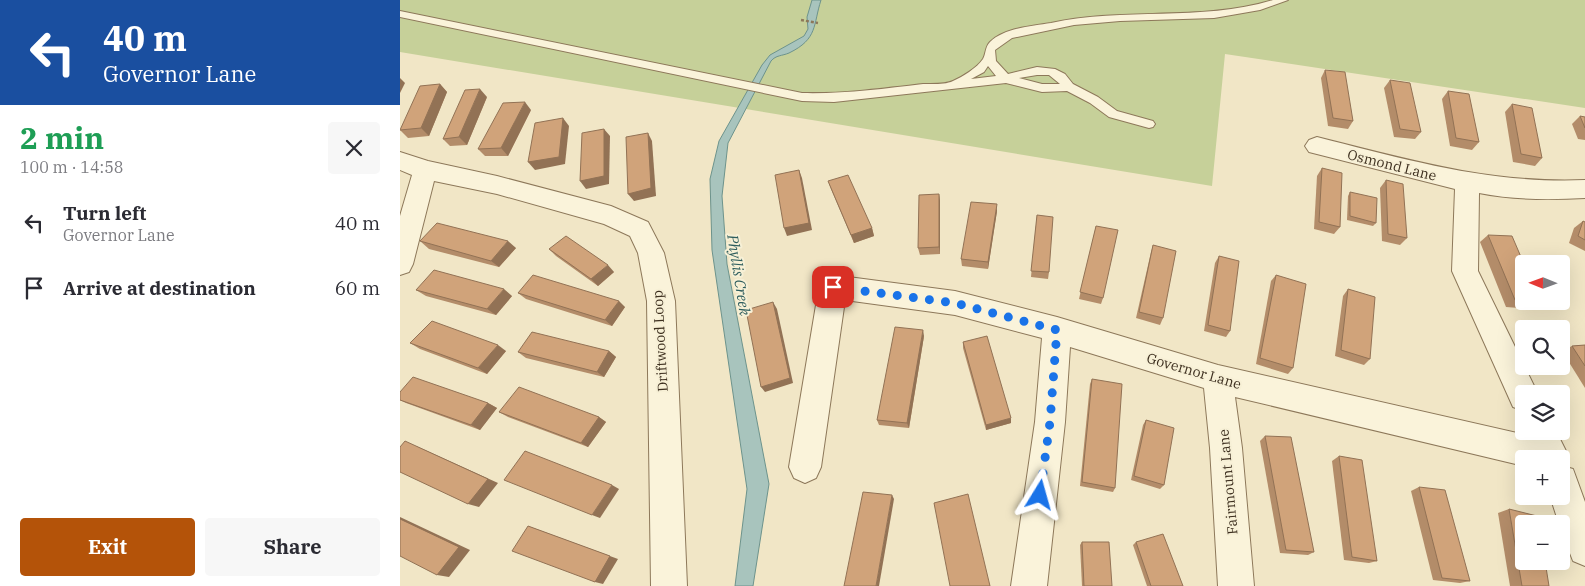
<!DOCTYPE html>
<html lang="en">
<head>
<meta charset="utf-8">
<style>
	body { margin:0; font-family:"IBM Plex Serif",serif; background:#f7f7f7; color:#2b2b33; height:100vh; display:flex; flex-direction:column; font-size:19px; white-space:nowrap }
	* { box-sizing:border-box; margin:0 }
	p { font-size:16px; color:#7c7c81 }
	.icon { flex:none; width:28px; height:28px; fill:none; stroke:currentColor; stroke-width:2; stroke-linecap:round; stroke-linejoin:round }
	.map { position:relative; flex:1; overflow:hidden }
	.panel { display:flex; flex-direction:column; background:#fff; width:400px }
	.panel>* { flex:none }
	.top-card { background:#1a4fa0; color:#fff; overflow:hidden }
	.needle { width:32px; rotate:271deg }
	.tools { position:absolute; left:1115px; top:255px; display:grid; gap:10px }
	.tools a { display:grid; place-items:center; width:55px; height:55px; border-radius:5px; background:#fff; box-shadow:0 5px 20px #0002; font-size:25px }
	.pin { position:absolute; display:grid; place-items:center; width:42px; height:42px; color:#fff; margin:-21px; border-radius:10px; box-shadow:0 2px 8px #0006 }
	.me { position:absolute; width:55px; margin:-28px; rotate:8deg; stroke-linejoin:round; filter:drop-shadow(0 0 4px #0008) }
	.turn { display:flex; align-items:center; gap:18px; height:105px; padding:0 20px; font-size:22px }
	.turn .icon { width:65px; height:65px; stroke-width:2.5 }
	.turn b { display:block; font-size:35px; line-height:42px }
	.round { display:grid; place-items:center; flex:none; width:52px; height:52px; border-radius:5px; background:#f7f7f7 }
	.headline { display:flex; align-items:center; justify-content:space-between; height:85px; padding:0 20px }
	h1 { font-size:30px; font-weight:700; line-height:38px; color:#1e9e55 }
	.action { display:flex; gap:10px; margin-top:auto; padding:10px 20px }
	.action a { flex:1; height:58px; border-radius:5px; background:#b45309; color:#fff; font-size:20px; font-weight:700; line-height:58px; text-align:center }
	.action a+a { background:#f7f7f7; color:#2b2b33 }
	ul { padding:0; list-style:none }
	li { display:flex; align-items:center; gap:15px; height:65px; padding:0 20px }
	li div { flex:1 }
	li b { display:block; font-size:19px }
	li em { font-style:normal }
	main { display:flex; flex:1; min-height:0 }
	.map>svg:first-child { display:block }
</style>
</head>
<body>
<main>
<section class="panel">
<div class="top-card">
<div class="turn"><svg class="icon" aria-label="left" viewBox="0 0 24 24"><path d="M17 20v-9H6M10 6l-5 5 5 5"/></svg><div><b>40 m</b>Governor Lane</div></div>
</div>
<div class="headline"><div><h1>2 min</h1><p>100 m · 14:58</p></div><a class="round"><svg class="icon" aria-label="close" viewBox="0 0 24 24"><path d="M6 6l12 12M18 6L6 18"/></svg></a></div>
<ul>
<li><svg class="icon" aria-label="left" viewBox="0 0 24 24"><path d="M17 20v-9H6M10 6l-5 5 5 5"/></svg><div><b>Turn left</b><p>Governor Lane</p></div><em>40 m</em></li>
<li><svg class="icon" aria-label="arrive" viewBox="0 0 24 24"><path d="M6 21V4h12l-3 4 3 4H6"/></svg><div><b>Arrive at destination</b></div><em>60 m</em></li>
</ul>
<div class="action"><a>Exit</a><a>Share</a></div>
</section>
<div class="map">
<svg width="1185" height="586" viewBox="0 0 1185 586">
	<rect width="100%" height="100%" fill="#f1e6c6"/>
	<!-- green -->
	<path fill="#c6d099" d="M0,0H1185V108L825,54L812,186L0,52Z"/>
	<!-- water -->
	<path fill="#a8c4bd" stroke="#6d938c" d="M412,0H421C413,25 418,39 389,53C382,56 376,55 371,61L328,143L322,196L327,264L369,484L353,586H335L347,489L312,250L310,179L319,141L362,65L370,55L404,36L408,29L407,17Z"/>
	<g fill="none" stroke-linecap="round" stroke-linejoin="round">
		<!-- lane casing -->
		<g stroke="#8d785a" stroke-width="2">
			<path id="lane" d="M873,0H888L860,10L814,18L720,21L674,25L612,38L595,50L596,61L608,74L637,67L655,69L665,74L673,84L698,97L717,111L753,121L755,124L753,127L749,128L709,117L690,103L667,91L642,92L606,83L434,102L402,101L0,17V11L402,93C443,94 482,89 523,84C531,84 545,85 553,81C562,77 577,68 583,59C586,54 585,47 590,42C604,28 632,26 651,23C724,7 801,22 873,0ZM588,66L596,76L571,79L584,72ZM637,75H649L660,84H642L619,78Z"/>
		</g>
		<!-- street casing -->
		<g stroke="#8d785a" stroke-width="2">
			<g id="street">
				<path d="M917,137C1008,160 1090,184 1185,180V198C1150,200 1114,200 1079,193L1078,271L1138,394H1124V411L1113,407L1052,271L1055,189L909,152L905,146L909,140Z"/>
				<path d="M0,152L28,161L97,176L211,206L248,222L264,253L275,301L287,586H251L247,301L238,253L230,236L204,224L97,194L34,181L13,264L9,272L0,275V216L12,175L0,170Z"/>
				<path d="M433,275L555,291L657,317L818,365L1126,435L1125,431H1156L1169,457L1166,467L1173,469L1185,502V566L1173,561L1161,530V524H1159L1150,496H1161V459H1124V466L835,397L842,448L854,586H818L810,448L804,388L670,347L665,422L647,586H611L635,422L642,338L555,315L445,300L421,467L416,478L405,483L394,478L389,467L419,287L423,279Z"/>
			</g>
		</g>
		<!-- path -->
		<path stroke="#8d785a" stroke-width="2.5" stroke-dasharray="3 2" stroke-linecap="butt" d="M401,20L418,23"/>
		<!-- lane -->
		<use href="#lane" fill="#faf3da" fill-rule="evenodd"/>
		<!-- street -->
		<use href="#street" fill="#faf3da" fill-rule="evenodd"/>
	</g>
	<!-- wall -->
	<g fill="#b38c69">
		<path d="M925,70L953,121L948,129L928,126L921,78Z"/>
		<path d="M990,80L1021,132L1015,139L994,137L984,88Z"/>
		<path d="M40,84L47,92L29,136L8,138L0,130Z"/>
		<path d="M1048,91L1079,142L1072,150L1050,146L1042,99Z"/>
		<path d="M87,97L67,145L50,146L43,139Z"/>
		<path d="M1112,104L1142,158L1135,166L1113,162L1105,112Z"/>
		<path d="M131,110L108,156H85L78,149Z"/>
		<path d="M1180,116L1185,117V140L1178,139L1172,124Z"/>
		<path d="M922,168L940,227L934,234L914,229L917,176Z"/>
		<path d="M986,180L1007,238L1000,245L982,241L980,188Z"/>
		<path d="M428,181L472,228L474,236L454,243L431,189Z"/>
		<path d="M950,192L976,223L973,226L947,220L948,196Z"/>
		<path d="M539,194L540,201V254L520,255L518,248Z"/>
		<path d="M597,211L588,269L562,266L561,259Z"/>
		<path d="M637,215L649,272L648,279L631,277Z"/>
		<path d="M1183,221L1185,222V251L1169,243L1174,228Z"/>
		<path d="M696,226L703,298L701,304L679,299Z"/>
		<path d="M1088,235L1141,302L1132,309L1106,307L1080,242Z"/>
		<path d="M20,241L116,248L99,267L29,249Z"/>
		<path d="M753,245L763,318L760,325L736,318L751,252Z"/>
		<path d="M149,249L214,272L198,286L156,256Z"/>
		<path d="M819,256L830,331L826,337L804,331L815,263Z"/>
		<path d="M876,275L893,368L888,374L856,364L871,281Z"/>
		<path d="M948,289L970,359L964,365L935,356L943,296Z"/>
		<path d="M16,290L112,296L96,315L26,296Z"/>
		<path d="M118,293L225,307L212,326L126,299Z"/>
		<path d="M524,336L509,428L479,425L477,420Z"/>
		<path d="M563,342L611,423L586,430L563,348Z"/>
		<path d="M10,343L106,351L87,374L20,349Z"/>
		<path d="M1185,345V388L1162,351L1172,346Z"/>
		<path d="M209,351L216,357L204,377L126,358L118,352Z"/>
		<path d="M692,379L715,488L713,492L680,486L690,384Z"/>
		<path d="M0,392L88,403L97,408L80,430L6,403L0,400Z"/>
		<path d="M99,412L199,417L206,422L188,447L108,417Z"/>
		<path d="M746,420L764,485L760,489L731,480L743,425Z"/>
		<path d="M865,436L914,552L908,555L880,553L860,441Z"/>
		<path d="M939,456L977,561L969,563L944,560L932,461Z"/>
		<path d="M1019,487L1070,581L1060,583L1033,580L1011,491Z"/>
		<path d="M1109,509L1149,586H1110L1098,513Z"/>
		<path d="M682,542L712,586H682L680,545Z"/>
		<path d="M736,542L783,586H747L733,545Z"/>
	</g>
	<!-- shaded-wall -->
	<g fill="#927255">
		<path d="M0,78L5,83L0,93Z"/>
		<path d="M40,84L47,92L29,136L21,128Z"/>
		<path d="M80,89L87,97L67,145L59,137Z"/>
		<path d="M125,102L131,110L108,156L101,148Z"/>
		<path d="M163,118L169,126L165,164L135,170L128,162Z"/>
		<path d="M204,129L210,136L209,184L186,189L180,181Z"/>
		<path d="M248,133L252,141L256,196L234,201L228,194Z"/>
		<path d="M399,170L402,178L412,230L387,236L384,228Z"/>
		<path d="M539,194L540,201V254L539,247Z"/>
		<path d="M597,204V211L588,269V262Z"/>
		<path d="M472,228L474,236L454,243L451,235Z"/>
		<path d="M108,241L116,248L99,267L91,261Z"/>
		<path d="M208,265L214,272L198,286L191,279Z"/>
		<path d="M104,289L112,296L96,315L87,309Z"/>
		<path d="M219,301L225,307L212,326L205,320Z"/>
		<path d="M373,302L377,309L393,383L365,392L361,387Z"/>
		<path d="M523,330L524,336L509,428L507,423Z"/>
		<path d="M98,345L106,351L87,374L78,368Z"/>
		<path d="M209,351L216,357L204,377L197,372Z"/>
		<path d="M88,403L97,408L80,430L71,425Z"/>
		<path d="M199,417L206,422L188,447L181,443Z"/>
		<path d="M611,418V423L586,430V425Z"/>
		<path d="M16,446L98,483L79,507L68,504Z"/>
		<path d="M212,485L219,489L200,518L192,515Z"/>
		<path d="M492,495L494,499L479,586H476Z"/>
		<path d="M0,517L70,550L49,577L37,575L0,519Z"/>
		<path d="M128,526L218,559L203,584L195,582Z"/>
	</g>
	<!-- building -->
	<g fill="#d0a37a" stroke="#927255">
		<path d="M925,70L945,72L953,121L933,118Z"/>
		<path d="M990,80L1010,83L1021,132L1000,129Z"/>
		<path d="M40,84L21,128L0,130L20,86Z"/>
		<path d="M80,89L59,137L43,139L65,90Z"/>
		<path d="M1048,91L1069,94L1079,142L1056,138Z"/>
		<path d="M125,102L101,148L78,149L103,103Z"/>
		<path d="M1112,104L1132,108L1142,158L1121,154Z"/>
		<path d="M1180,116L1185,117V128Z"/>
		<path d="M163,118L159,157L128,162L135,123Z"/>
		<path d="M204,129V176L180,181L182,133Z"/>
		<path d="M248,133L251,188L228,194L226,137Z"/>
		<path d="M922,168L942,173L940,227L919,222Z"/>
		<path d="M399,170L409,223L384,228L375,175Z"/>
		<path d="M448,175L472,228L451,235L428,181Z"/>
		<path d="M986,180L1003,184L1007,238L988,234Z"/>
		<path d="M950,192L977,198L976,223L950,216Z"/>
		<path d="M539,194V247L518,248L519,195Z"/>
		<path d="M571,202L597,204L588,262L561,259Z"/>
		<path d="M637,215L653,217L649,272L631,271Z"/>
		<path d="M1183,221L1185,222V240L1178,236Z"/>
		<path d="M37,223L108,241L91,261L20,241Z"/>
		<path d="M696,226L718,230L703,298L680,292Z"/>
		<path d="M1088,235L1112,236L1124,264V301L1115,300Z"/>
		<path d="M166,236L208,265L191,279L149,249Z"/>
		<path d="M753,245L776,251L763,318L739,312Z"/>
		<path d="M819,256L839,261L830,331L808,325Z"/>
		<path d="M34,270L104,289L87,309L16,290Z"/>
		<path d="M133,275L219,301L205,320L118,293Z"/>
		<path d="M876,275L906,284L893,368L860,358Z"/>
		<path d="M948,289L975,297L970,359L941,350Z"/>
		<path d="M373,302L390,378L361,387L346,310Z"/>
		<path d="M32,321L98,345L78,368L10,343Z"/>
		<path d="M495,327L523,330L507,423L477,420Z"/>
		<path d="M132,332L209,351L197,372L118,352Z"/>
		<path d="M587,336L611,418L586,425L563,342Z"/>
		<path d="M1185,345V366L1172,346Z"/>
		<path d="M13,377L88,403L71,425L0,400V392Z"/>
		<path d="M692,379L722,384L715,488L682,482Z"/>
		<path d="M119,387L199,417L181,443L99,412Z"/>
		<path d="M746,420L774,428L764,485L734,476Z"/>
		<path d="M865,436L891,437L914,552L886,550Z"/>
		<path d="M5,441L88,479L68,504L0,472V447Z"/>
		<path d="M125,451L212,485L192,515L104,480Z"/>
		<path d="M939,456L962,460L977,561L952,557Z"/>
		<path d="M1019,487L1045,490L1070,581L1042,578Z"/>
		<path d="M463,492L492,495L476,586H444Z"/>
		<path d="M568,494L590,586H550L534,503Z"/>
		<path d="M1109,509L1137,516L1138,524H1124V561H1145L1149,586H1122Z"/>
		<path d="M0,519L59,547L37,575L0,556Z"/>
		<path d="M128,526L210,556L195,582L112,551Z"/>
		<path d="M763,534L783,586H751L736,542Z"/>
		<path d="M682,542H709L712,586H684Z"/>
	</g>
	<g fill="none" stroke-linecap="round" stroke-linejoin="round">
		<!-- route -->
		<path stroke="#1a73e8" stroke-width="9" stroke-dasharray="0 16.2" d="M433,287L555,303L657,330L650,422L640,495"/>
	</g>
	<g text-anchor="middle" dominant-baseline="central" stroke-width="4" stroke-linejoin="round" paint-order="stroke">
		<!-- street labels -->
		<g font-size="14" fill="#3d2f1f" stroke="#f7f0d6">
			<text transform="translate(992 165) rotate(14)">Osmond Lane</text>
			<text transform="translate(260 341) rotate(-93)">Driftwood Loop</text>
			<text transform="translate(794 371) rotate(16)">Governor Lane</text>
			<text transform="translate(828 482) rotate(-95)">Fairmount Lane</text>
		</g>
		<!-- water labels -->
		<g font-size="15" font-style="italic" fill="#2e5d5d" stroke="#f7f0d6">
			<text transform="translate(339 275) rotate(81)">Phyllis Creek</text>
		</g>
	</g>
</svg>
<div class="tools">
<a><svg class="needle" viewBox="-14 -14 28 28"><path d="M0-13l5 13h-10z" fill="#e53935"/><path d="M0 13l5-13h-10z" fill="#7c7c81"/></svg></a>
<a><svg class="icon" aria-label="search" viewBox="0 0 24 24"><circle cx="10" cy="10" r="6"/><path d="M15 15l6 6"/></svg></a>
<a><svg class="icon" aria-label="layers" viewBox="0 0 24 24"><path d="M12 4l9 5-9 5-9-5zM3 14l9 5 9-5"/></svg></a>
<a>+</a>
<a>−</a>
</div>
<div class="pin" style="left:433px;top:287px;background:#d93025"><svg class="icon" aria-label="arrive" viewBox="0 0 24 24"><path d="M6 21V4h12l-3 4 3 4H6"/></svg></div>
<svg class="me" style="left:640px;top:495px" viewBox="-20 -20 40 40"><path d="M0-17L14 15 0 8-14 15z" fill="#1a73e8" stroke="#fff" stroke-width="4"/></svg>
</div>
</main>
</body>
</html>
